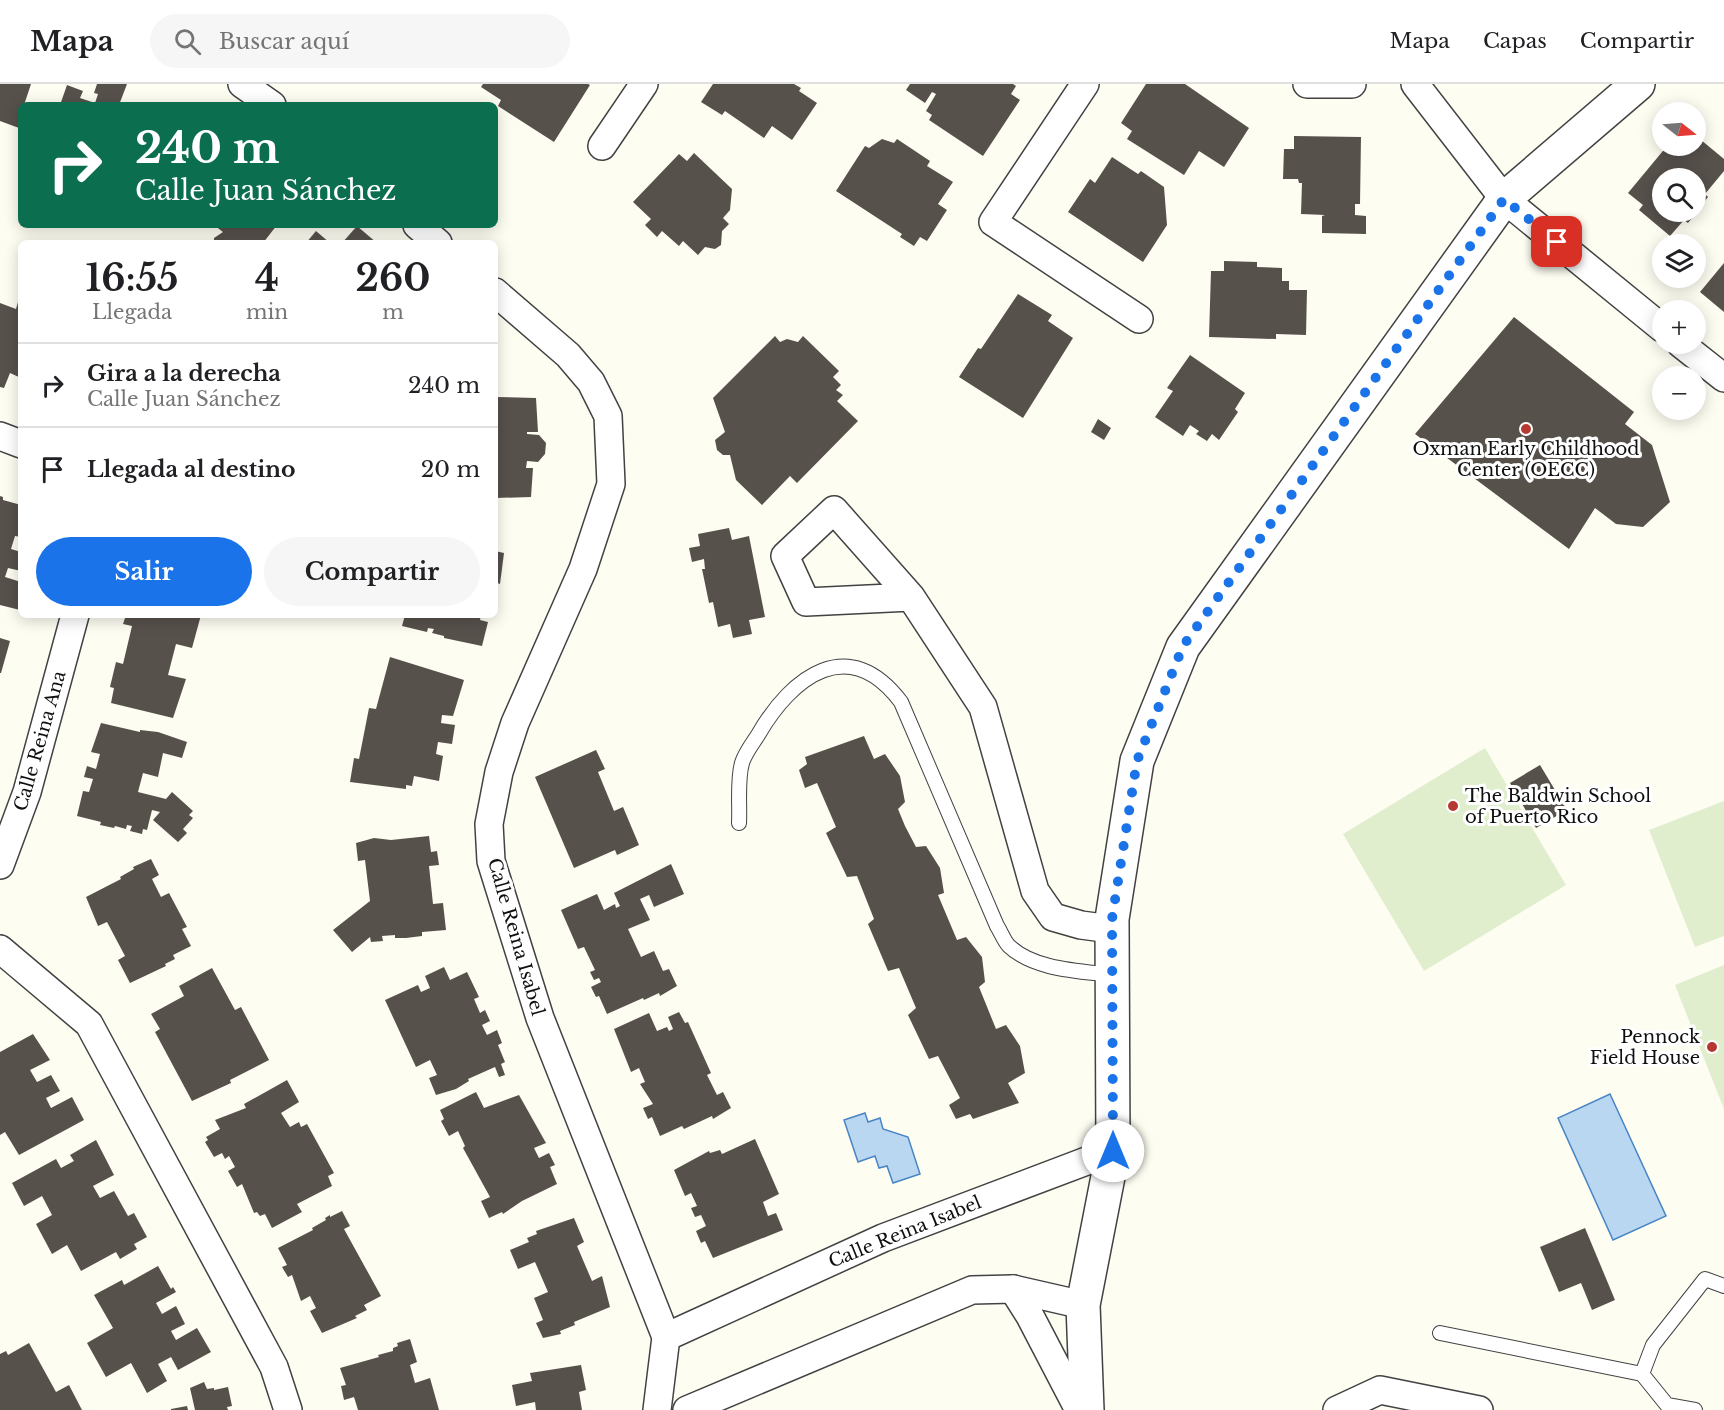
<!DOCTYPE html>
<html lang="es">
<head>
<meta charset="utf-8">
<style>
	body { margin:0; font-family:"Libre Baskerville",serif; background:#f6f6f6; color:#202124; height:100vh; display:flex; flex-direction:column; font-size:22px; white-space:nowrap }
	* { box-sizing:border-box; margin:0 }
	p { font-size:20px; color:#757577 }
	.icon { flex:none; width:33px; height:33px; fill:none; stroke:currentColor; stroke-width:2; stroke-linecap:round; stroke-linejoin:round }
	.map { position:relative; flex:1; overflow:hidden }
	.details { position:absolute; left:18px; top:156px; width:480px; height:378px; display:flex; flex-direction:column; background:#fff; border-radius:9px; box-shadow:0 3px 15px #0003 }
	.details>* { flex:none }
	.guide { position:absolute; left:18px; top:18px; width:480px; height:126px; border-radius:9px; box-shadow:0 3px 15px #0003; background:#0b6e4f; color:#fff; overflow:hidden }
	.needle { width:39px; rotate:107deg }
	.tools { position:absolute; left:1652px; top:18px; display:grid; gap:12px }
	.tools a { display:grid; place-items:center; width:54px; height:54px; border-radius:50%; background:#fff; box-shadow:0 3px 15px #0003; font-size:30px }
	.pin { position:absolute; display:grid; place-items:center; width:51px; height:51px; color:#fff; margin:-26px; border-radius:12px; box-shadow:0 3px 9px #0006 }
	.me { position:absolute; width:66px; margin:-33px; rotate:0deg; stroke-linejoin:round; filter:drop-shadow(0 0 4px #0008) }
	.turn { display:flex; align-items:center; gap:21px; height:126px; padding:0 18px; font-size:27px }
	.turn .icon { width:78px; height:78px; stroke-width:2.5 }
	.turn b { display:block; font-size:42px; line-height:51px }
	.eta { display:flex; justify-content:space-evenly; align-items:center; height:102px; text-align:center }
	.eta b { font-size:36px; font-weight:700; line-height:42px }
	.action { display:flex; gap:12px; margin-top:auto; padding:12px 18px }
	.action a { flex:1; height:69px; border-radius:36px; background:#1a73e8; color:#fff; font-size:24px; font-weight:700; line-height:69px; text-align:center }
	.action a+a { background:#f6f6f6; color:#202124 }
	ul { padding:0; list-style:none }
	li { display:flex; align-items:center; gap:18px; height:84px; padding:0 18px; border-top:2px solid #e0e0e0 }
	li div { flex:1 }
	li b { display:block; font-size:22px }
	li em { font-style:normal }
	header { display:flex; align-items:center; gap:36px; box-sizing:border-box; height:84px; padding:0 30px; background:#fff; border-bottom:2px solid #e0e0e0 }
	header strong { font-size:28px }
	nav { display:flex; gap:33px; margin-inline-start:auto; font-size:21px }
	.search { width:420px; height:54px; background:#f6f6f6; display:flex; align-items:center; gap:15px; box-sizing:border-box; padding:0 21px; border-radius:33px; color:#757577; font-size:22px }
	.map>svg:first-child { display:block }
</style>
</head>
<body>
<header>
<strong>Mapa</strong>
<div class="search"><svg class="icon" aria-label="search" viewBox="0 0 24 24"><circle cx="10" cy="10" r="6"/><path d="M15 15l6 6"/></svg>Buscar aquí</div>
<nav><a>Mapa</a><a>Capas</a><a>Compartir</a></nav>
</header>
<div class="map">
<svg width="1724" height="1326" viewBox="0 0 1724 1326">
	<rect width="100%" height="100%" fill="#fefdf2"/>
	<!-- pitch -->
	<g fill="#e0eece">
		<path d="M1485,664L1566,801L1424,887L1343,750Z"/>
		<path d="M1724,717V852L1695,863L1649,746Z"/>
		<path d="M1724,881V1025L1675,901Z"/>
	</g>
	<!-- water -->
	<g fill="#bad7f2" stroke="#4785c3" stroke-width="1.5">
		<path d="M1610,1010L1666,1132L1613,1156L1558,1034Z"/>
		<path d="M865,1029L868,1038L880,1034L883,1045L908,1053L920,1090L893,1099L887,1082L879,1084L875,1072L858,1078L844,1036Z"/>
	</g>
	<!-- building -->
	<g fill="#57514c" fill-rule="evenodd">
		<path d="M0,0H31L24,21H21L19,44L0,37Z"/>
		<path d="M97,0H127L119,21H60L67,1L83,7L80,14L95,19L98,10L94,9Z"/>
		<path d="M483,0H588L590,1L554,58L498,22L501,16L481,3Z"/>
		<path d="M713,0H794L801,4L799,7L817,19L792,56L772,42L764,54L725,27L722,31L701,18Z"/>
		<path d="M910,0H1013L1016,2L1011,10L1020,16L983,72L929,36L932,31L926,27L936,10L932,8L925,19L906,6Z"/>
		<path d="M1146,0H1185L1249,44L1224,83L1199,67L1184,91L1127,55L1132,47L1121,39Z"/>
		<path d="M1695,51L1724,75V87L1705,110L1708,113L1688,139L1684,136L1670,152L1639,126L1643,121L1628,109L1667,62H1695ZM1662,94H1695V128H1662Z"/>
		<path d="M1294,52L1361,53L1360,120H1355V131L1366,132V150L1322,149V132L1325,131L1301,130L1302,99H1299L1298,95H1283L1284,65H1294Z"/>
		<path d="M882,55L894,59L897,55L930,77L927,82L953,98L938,120L947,126L927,157L920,153L914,162L900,153L902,150L836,107L865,62L869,64Z"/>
		<path d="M694,69L732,105L730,126L723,134L729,140L722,147L721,161L715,165L705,163L698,171L683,157L679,162L662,147L657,153L645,141L651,135L633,118L679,70L687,77Z"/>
		<path d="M1112,73L1138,90L1141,87L1164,103L1167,141L1143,178L1068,128L1090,95L1095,99Z"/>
		<path d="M214,141H277L263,159H214V154L223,148Z"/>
		<path d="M357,142L377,159H342Z"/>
		<path d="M316,147L330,159H306Z"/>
		<path d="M1224,177L1257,178V183L1282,184V197H1289V206H1307L1306,251L1276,250V255L1209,253L1211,187H1224Z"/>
		<path d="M1724,179V228L1700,208Z"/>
		<path d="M1018,210L1052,231L1048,237L1073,254L1023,334L959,293L978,264L981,265Z"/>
		<path d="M18,218L21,219V294L10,289L4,304L0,303V219L16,225Z"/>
		<path d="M1514,233L1634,328L1625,340L1652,361L1670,418L1643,443L1616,440L1595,424L1569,465L1415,350Z"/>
		<path d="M775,252L780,258L787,255L798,258L803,252L839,287L833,293L841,301L836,306L843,311L837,317L858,337L797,399L790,392L762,421L736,396L730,371H723L717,366L715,356L725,348L713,314Z"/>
		<path d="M1190,271L1245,309L1235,325L1238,328L1219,356L1212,350L1207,357L1196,350L1199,347L1190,341L1183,352L1155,333L1173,307L1167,304Z"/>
		<path d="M495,313L536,314L538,348H527V350L539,351L546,359L545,370L538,378L527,377L526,384H533L531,413L495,414Z"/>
		<path d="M1098,335L1111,344L1104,356L1091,348Z"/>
		<path d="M0,412L3,413V416L21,421V453L15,452L11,465L21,468V487L8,484L5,493L21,498L20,526L0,521Z"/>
		<path d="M729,444L732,456L749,452L765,533L749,536L752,550L733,554L730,540L718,543L713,518L709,519L702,485H705L704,475L692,478L689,464L700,462L698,450Z"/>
		<path d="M495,467L504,469L500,500L495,498Z"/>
		<path d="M126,531H201L192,564L176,560L168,591L186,595L173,634L111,619L114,604L110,603L116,578L123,580L132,542L123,540Z"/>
		<path d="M405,531H481L480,536L488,538L482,562L444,554V552L432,549L434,545L428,544L427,548L402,542Z"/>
		<path d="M0,554L10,557L1,589H0Z"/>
		<path d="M390,573L464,596L453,632L442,631L441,639L455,641L452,660L438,658L436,670L443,672L439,697L414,692L412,702L406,701V705L350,698L354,674L359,675L369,624L376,625Z"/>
		<path d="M101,639L140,648V646L158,648L187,658L182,674L163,669L158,693L143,689L138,708L166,715L172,708L193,727L189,731L193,734L183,745L187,749L178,758L153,736L160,728L152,726L147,746L143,745L142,750L130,747L132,742L127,741L126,745L115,742L114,744L100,741L101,738L77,732L83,707L89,708L93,695L84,693L87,682L96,685L100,670L91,668Z"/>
		<path d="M864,652L874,675L885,670L900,692L905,718L898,725L905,742L916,763L926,762L940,784L944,809L938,811L957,856L966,853L982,873L985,898L979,903L996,945L1006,941L1020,962L1025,989L1008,999L1019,1019L973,1035L970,1030L956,1035L949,1021L960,1014L938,972L929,975L908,931L916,924L899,884L888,887L868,840L874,835L857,792L847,793L826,749L836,743L817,699L805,704L799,686L807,680L805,673Z"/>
		<path d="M596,666L605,685L598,688L614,727L623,723L639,761L617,771L615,766L574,784L535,693Z"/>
		<path d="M1540,681L1567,726L1536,744L1510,699Z"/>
		<path d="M429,752L431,768L437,767L439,781L429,782L433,820L443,819L446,846L422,848V852L406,854H395V851L382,852L383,857L371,858L370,853L352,868L333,846L370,817L365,776L358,777L356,759L374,754L391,756Z"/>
		<path d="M151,775L159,791L152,795L161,813L169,809L187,843L182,845L191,862L173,871L175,875L165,880L166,882L130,899L118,876L125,872L107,838L98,842L86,813L121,795L120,793L134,785L133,783Z"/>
		<path d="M671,780L684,810L654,823L649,811L640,815L650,836L628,845L641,873L654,867L663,887L669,885L677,902L660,912L659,909L644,916L643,914L607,930L599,912L596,913L591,903L601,898L599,894L594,896L590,888L595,886L584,863L578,865L561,826L597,810L604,826L615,820L616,824L620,822L614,809Z"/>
		<path d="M444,883L450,896L467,888L479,913L474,915L480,929L485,926L490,937L482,941L487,951L497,946L502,959L498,961L505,978L501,980L505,991L499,993L495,983L468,995L469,997L456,1005L436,1011L429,994L437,991L430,976L416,983L385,916L418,901L421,908L430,904L425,892Z"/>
		<path d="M212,884L235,926L241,923L269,976L230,996L231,999L192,1017L155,948L160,945L151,930L184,912L179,902Z"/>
		<path d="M679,928L685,939L688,938L711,989L707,991L717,1011L723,1008L731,1024L713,1035L712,1032L684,1045L682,1042L660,1052L652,1033L648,1035L643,1024L653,1020L640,1000L645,998L639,984L631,988L614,945L649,929L657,947L667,943L669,947L673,945L668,933Z"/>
		<path d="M33,950L50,976L30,986L37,998L51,991L60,1007L46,1014L51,1024L72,1013L84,1036L19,1071L5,1048L0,1051V968Z"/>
		<path d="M287,996L299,1018L281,1029L290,1043L299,1038L301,1043L307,1040L334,1089L328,1092L332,1102L297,1120L302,1128L272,1144L265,1130L260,1132L257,1128L254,1129L242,1100L237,1103L228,1087L235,1083L229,1072L225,1075L222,1069L214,1073L205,1058L208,1056L206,1053L220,1045L215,1036L246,1024L244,1020Z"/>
		<path d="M476,1008L484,1024L519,1011L546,1059L534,1064L539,1074L549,1069L555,1081L550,1083L557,1100L522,1117L503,1130L502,1128L489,1134L481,1117L490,1113L463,1064L465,1062L458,1047L449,1052L441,1037L444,1035L440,1026Z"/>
		<path d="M755,1055L779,1110L763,1118L768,1132L776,1129L783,1146L713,1174L705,1157L701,1159L696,1147L706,1142L701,1131L695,1133L691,1124L697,1122L691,1109L685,1112L674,1086L709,1067L710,1069L720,1066L722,1070Z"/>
		<path d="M96,1056L114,1091L93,1102L100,1114L114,1107L128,1132L134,1129L147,1153L134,1160L137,1165L120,1175L116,1168L81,1187L67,1161L52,1170L36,1140L52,1131L42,1112L24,1122L12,1099L56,1075L61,1084L74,1077L70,1071Z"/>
		<path d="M342,1127L350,1142L344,1145L381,1212L364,1221L367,1226L355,1232L357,1234L322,1249L310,1227L316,1224L310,1212L301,1217L292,1191L288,1193L282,1183L287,1181L278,1164L313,1146L312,1144L326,1136L325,1134L330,1131V1133Z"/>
		<path d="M574,1134L584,1158L577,1162L592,1197L602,1192L610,1223L574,1238L575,1241L560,1247L561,1250L543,1254L536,1239L543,1236L534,1214L548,1208L535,1178L518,1185L510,1166L529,1158L527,1154L537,1150L536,1147Z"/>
		<path d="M1585,1144L1615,1216L1592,1226L1581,1199L1559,1208L1540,1163Z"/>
		<path d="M158,1182L171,1205L173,1203L176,1208L156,1219L162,1230L176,1222L185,1240L171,1247L176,1256L197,1244L211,1268L178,1286L171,1273L158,1280L167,1297L147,1309L131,1279L106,1293L87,1259L113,1244L94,1211L122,1196L124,1201Z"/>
		<path d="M410,1255L417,1278L410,1281L415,1299L430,1294L439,1326H358L354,1313L344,1316L341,1302L346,1301L340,1284L379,1273L378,1271L393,1267V1264L398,1262L397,1259Z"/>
		<path d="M29,1259L56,1308L69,1301L82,1326H0V1270L6,1267L8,1271Z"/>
		<path d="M581,1281L586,1306L579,1308L582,1326H536L535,1318L516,1322L512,1301L532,1297L530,1289Z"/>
		<path d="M204,1298L207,1305L214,1304V1306L228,1303L232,1322L227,1323L228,1326H195L190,1304Z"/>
		<path d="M187,1322L188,1326H171V1325Z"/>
	</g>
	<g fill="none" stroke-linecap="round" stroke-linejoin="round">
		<!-- service casing -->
		<g stroke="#424242" stroke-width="16">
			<g id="service">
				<path d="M739,739C740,721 737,696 742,679C745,669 753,659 758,651C792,592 849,549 901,618L997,842C1001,848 1004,857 1009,862C1034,886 1080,887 1112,891"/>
				<path d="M1440,1249L1642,1290"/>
				<path d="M1695,1326L1667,1321L1642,1290L1653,1261L1705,1195L1724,1202"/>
			</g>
		</g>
		<!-- minor casing -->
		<g stroke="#424242" stroke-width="30">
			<g id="minor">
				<path d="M242,0L272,21"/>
				<path d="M1085,0L993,138L1139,235"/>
				<path d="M1307,0H1352"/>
				<path d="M1415,0L1504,115L1662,244"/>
				<path d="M602,62L644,0"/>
				<path d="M417,141L438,159"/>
				<path d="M495,208L568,271L591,298L608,332L611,400L583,485L515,639L499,688L489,740L491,777L540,934L666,1253L657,1326"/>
				<path d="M1681,260L1724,294"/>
				<path d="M0,352L21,360"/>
				<path d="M911,513L806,518L785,472L834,426L911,513L983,623L1035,807L1053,833L1081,841L1111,845"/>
				<path d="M0,781L27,708L75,531"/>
				<path d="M0,865L89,940L274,1283L288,1326"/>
				<path d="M1013,1205L1030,1232L1079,1326"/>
				<path d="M666,1253L883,1154L1113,1067"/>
				<path d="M687,1326L972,1206L1013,1205L1083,1221"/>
				<path d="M1337,1326L1380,1306L1479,1326"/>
			</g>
		</g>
		<!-- tertiary casing -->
		<g stroke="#424242" stroke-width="36">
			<path id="tertiary" d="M1087,1326L1083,1221L1113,1067L1112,835L1137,677L1183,563L1504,115L1638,0"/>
		</g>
		<!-- service -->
		<use href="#service" stroke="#fff" stroke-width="14"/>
		<!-- minor -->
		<use href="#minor" stroke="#fff" stroke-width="27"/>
		<!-- tertiary -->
		<use href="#tertiary" stroke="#fff" stroke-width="33"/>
	</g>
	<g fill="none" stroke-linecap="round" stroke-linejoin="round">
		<!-- route -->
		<path stroke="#1a73e8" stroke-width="10" stroke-dasharray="0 18" d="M1113,1067L1112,835L1137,677L1183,562L1504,115L1557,158"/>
	</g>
	<!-- markers -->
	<g fill="#b53831" stroke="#fff" stroke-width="2">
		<circle cx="1526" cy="345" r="6"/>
		<circle cx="1453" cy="722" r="6"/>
		<circle cx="1712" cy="963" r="6"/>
	</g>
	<g text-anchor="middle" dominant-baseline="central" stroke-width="6" stroke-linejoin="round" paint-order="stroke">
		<!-- poi labels -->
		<g font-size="18" fill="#0f0f0f" stroke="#fff">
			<text x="1526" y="365">Oxman Early Childhood<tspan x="1526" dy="21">Center (OECC)</tspan></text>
			<text x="1465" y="712" text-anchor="start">The Baldwin School<tspan x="1465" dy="21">of Puerto Rico</tspan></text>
			<text x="1700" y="953" text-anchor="end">Pennock<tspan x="1700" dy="21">Field House</tspan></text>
		</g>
		<!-- street labels -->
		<g font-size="18" fill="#0f0f0f" stroke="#fff">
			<text transform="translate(40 657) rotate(-74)">Calle Reina Ana</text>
			<text transform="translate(516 853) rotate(74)">Calle Reina Isabel</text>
			<text transform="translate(905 1148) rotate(-22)">Calle Reina Isabel</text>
		</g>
	</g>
</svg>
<div class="tools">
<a><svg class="needle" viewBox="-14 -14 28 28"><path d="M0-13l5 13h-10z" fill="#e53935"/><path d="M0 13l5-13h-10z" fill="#757577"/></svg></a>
<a><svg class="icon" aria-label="search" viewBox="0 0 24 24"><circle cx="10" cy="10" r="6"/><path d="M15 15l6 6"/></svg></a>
<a><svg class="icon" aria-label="layers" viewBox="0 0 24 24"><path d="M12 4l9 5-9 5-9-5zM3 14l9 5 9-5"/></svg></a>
<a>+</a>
<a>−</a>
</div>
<div class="pin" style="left:1557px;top:158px;background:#d93025"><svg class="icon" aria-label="arrive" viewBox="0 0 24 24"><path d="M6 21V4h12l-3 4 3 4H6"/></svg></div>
<svg class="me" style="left:1113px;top:1067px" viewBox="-20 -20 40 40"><circle r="19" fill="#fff"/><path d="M0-13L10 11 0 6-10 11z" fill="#1a73e8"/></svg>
<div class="guide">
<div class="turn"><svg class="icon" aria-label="right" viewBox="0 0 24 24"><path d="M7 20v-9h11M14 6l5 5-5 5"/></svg><div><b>240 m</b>Calle Juan Sánchez</div></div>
</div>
<section class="details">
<div class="eta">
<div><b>16:55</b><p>Llegada</p></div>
<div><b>4</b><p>min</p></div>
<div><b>260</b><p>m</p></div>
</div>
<ul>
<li><svg class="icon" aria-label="right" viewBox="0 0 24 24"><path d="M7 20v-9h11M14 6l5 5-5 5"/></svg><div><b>Gira a la derecha</b><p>Calle Juan Sánchez</p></div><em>240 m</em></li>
<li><svg class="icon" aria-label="arrive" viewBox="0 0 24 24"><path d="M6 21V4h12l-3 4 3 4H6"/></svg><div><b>Llegada al destino</b></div><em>20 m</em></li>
</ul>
<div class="action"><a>Salir</a><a>Compartir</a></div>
</section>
</div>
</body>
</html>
